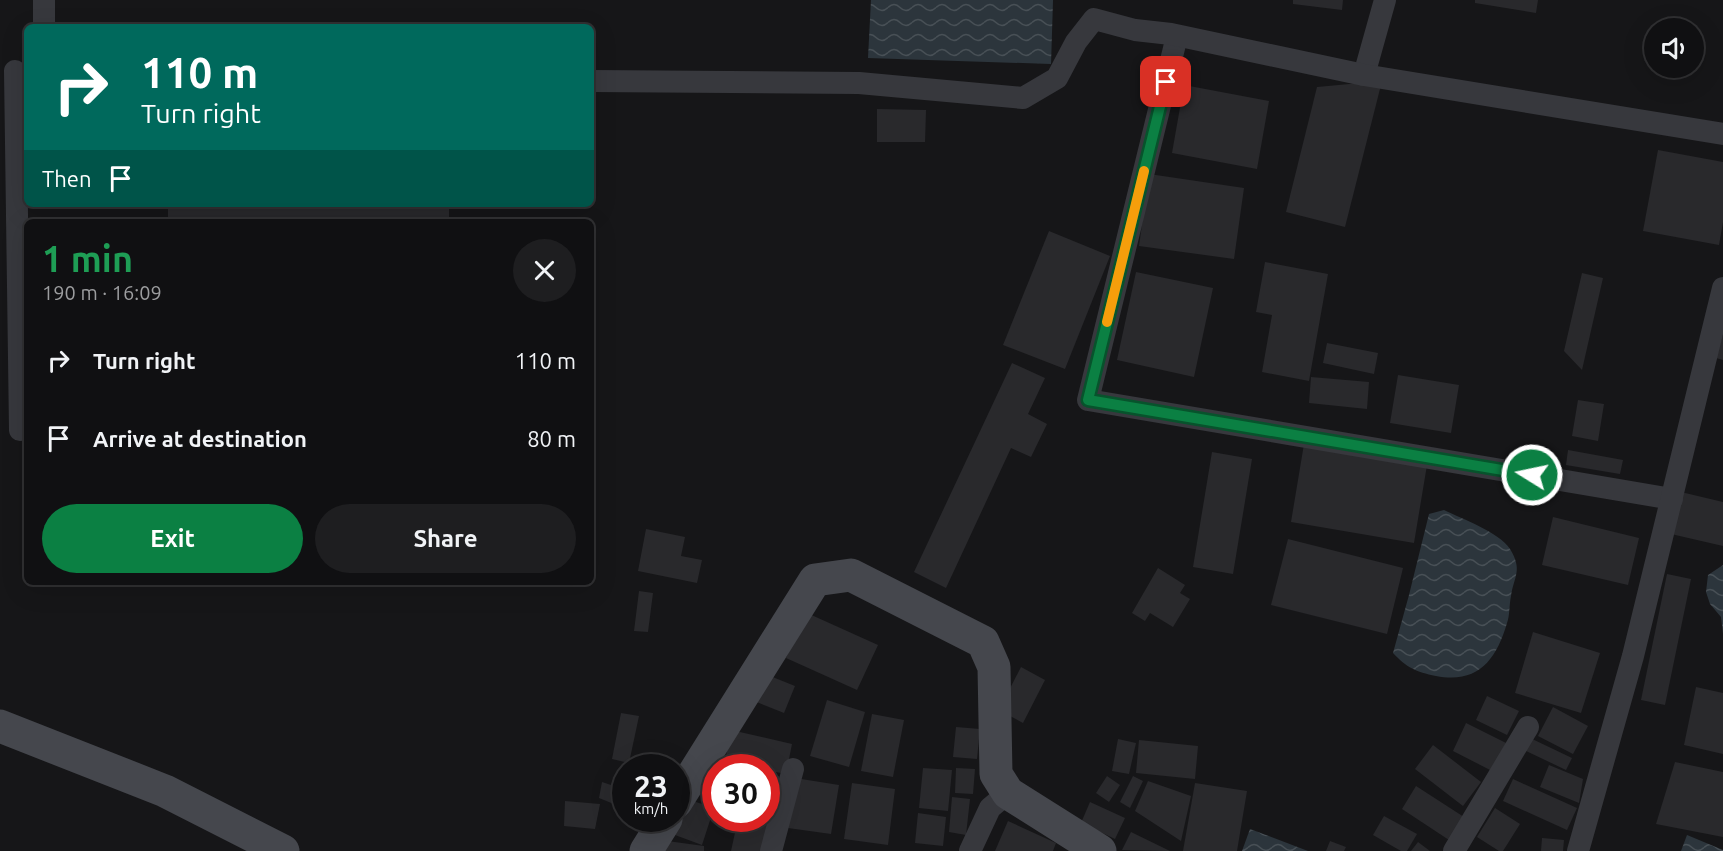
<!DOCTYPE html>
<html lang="en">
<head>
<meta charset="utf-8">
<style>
	body { margin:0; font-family:Ubuntu,sans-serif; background:#1e1e20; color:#f1f3f6; height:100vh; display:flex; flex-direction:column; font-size:22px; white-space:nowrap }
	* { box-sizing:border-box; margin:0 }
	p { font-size:20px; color:#9c9d9f }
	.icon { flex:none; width:33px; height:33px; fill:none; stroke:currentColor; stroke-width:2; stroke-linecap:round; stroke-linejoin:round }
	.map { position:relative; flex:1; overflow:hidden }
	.details { position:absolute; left:24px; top:219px; width:570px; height:366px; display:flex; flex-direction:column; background:#101012; border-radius:9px; box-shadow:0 6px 24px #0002,0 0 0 2px #303032 }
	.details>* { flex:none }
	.top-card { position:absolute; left:24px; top:24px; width:570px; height:183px; border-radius:9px; box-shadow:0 6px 24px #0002,0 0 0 2px #303032; background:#00695c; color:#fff; overflow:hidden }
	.controls { position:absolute; left:1644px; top:18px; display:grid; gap:12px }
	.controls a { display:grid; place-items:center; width:60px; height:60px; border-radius:50%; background:#101012; box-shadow:0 6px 24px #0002,0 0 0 2px #303032; font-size:30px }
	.speed { position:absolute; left:612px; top:754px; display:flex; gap:12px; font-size:30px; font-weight:700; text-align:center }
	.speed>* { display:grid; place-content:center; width:78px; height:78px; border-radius:50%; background:#101012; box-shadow:0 6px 24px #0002,0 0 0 2px #303032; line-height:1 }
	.speed small { font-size:15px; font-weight:400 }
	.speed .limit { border:9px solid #d22; background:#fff; color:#111 }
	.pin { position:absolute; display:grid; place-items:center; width:51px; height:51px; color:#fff; margin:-26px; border-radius:12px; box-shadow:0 3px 9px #0006 }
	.me { position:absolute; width:66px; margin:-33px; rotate:280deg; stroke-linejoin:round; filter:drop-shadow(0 0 4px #0008) }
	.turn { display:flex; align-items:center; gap:21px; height:126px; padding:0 18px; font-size:27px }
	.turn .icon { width:78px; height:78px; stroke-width:2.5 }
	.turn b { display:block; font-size:42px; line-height:51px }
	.then { display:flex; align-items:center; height:57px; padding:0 18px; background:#0003; gap:12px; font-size:22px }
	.round { display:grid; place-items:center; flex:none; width:63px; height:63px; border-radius:32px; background:#1e1e20 }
	.summary { display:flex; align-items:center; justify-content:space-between; height:102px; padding:0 18px }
	h1 { font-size:36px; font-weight:700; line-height:45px; color:#1e9e55 }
	.button { display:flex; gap:12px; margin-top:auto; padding:12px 18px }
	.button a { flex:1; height:69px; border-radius:36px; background:#0b8043; color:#fff; font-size:24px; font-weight:700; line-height:69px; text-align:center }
	.button a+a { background:#1e1e20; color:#f1f3f6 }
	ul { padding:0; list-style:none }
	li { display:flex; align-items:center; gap:18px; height:78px; padding:0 18px }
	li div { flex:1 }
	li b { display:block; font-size:22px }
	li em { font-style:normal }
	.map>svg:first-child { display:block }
</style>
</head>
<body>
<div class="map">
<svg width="1723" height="851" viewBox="0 0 1723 851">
	<defs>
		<pattern id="water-waves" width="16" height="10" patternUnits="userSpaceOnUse" patternTransform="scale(1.5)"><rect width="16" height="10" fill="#2c353c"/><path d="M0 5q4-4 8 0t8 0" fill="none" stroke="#485056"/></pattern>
	</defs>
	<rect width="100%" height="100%" fill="#161618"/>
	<!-- water -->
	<g fill="url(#water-waves)">
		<path d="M871,0H1053L1051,64L868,58Z"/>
		<path d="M1444,510C1462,519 1499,532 1510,549C1523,570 1514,576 1511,596C1509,605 1510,615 1507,623C1496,661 1477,684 1436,676C1416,672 1406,667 1393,653L1409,595L1429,514Z"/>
		<path d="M1723,565V634L1721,617L1710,604L1706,592L1708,575Z"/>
		<path d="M1250,829L1308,851H1242Z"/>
		<path d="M1687,835L1723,850V851H1681Z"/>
	</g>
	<!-- building -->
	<g fill="#29292c">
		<path d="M1293,0H1343L1342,10L1293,4Z"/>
		<path d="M1475,0H1538L1536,13L1475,3Z"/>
		<path d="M1382,81L1345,227L1286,212L1317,87Z"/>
		<path d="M1184,85L1269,101L1257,169L1172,153Z"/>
		<path d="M877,109L926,110L925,142H877Z"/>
		<path d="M1658,150L1723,162V222L1719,245L1643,231Z"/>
		<path d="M1149,174L1244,188L1234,259L1139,246Z"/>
		<rect x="168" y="204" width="281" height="18"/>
		<path d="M1049,231L1110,256L1065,369L1003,345Z"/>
		<path d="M1265,262L1328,274L1309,381L1262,372L1272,315L1256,312Z"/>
		<path d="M1136,272L1213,288L1194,377L1117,360Z"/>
		<path d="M1582,273L1603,278L1582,370L1564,351Z"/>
		<path d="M1723,334V360L1716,358Z"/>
		<path d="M1327,343L1378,353L1374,374L1323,363Z"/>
		<path d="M1012,363L1045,378L1028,414L1047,424L1031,457L1011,448L946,588L914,572Z"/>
		<path d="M1398,375L1459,385L1451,433L1390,423Z"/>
		<path d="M1311,377L1369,382L1367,409L1309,403Z"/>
		<path d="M1578,400L1604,404L1598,441L1572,436Z"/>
		<path d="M1304,444L1427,465L1414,543L1291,522Z"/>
		<path d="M1568,450L1623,460L1620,474L1566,465Z"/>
		<path d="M1212,452L1252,459L1233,574L1193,567Z"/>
		<path d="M1681,492L1723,502V546L1671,534Z"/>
		<path d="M1553,517L1639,538L1628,585L1542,565Z"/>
		<path d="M646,529L685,537L681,556L702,560L697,583L638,571Z"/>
		<path d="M1288,539L1403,568L1387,634L1271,605Z"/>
		<path d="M1158,568L1185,585L1180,593L1190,599L1173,627L1150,613L1145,621L1132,613Z"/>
		<path d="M1667,574L1691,579L1665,705L1641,700Z"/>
		<path d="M639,591L653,593L648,632L634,631Z"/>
		<path d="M807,613L878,645L857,690L786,658Z"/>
		<path d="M1533,632L1600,653L1581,713L1515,693Z"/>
		<path d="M1021,667L1045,680L1023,723L999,710Z"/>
		<path d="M760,672L795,686L784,713L749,699Z"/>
		<path d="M1696,687L1723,693V754L1684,745Z"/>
		<path d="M1487,696L1519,711L1507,735L1476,720Z"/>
		<path d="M827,700L865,712L849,767L810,756Z"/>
		<path d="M1553,707L1588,726L1573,754L1538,736Z"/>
		<path d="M621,713L639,716L629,763L612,759Z"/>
		<path d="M872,714L904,720L893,777L861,771Z"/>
		<path d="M1466,723L1506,743L1492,771L1453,751Z"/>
		<path d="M956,727L980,729L977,759L953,757Z"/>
		<path d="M731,730L792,744L786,774L766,770V768L725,761Z"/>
		<path d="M1528,737L1572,758L1566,770L1522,749Z"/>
		<path d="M1118,739L1136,743L1129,774L1112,771Z"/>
		<path d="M1139,740L1198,746L1195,779L1136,773Z"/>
		<path d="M1433,745L1481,782L1463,806L1415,769Z"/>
		<path d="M1675,762L1723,772V837L1656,824Z"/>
		<path d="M705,763L721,767L716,768V794L699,790Z"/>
		<path d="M1549,765L1583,779L1579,803L1540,787Z"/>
		<path d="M923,768L952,770L948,811L919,808Z"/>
		<path d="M956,768L975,769L973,794L955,793Z"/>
		<path d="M766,774L779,776L775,810L766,809Z"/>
		<path d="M1107,776L1120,785L1109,802L1096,793Z"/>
		<path d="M1133,776L1143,781L1130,808L1120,802Z"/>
		<path d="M795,778L839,785L831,834L788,828Z"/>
		<path d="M1513,779L1577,808L1567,830L1503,801Z"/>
		<path d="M1148,781L1191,796L1181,841L1135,811Z"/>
		<path d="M602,782L626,790V809L599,798Z"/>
		<path d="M852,783L895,789L888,845L844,839Z"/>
		<path d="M1195,783L1247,791L1237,851H1183Z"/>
		<path d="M1416,786L1464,817L1449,840L1402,809Z"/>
		<path d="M952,797L970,799L966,835L949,832Z"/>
		<path d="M687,799L714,808L702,845L675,835Z"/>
		<path d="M565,801L600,804L595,829L564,826Z"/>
		<path d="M1090,802L1125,818L1115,839L1081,823Z"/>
		<path d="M1495,808L1520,824L1503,851H1499L1477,837Z"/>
		<path d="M918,813L946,817L943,846L915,843Z"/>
		<path d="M1384,816L1417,834L1407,851H1401L1373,835Z"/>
		<path d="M766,817H769L762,851H731L738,819H766Z"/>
		<path d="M1008,821L1056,843L1053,851H995Z"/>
		<path d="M1131,832L1170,851L1122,850Z"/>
		<path d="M1542,838L1564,840L1563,851H1541Z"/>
		<path d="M660,840L704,846V851H659Z"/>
		<path d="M1330,841L1346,847L1344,851H1326Z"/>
		<path d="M1418,842L1430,851H1411Z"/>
	</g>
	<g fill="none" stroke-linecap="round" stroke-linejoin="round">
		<!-- minor -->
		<g stroke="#37383d" stroke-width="22">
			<path d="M44,27V0"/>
			<path d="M1177,36L1088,400L1672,499"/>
			<path d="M15,71L20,430"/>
			<path d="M1364,75L1385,0"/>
			<path d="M591,81L859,83L1023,98L1057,78L1076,42L1094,19L1135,30L1171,34L1364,75L1723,134"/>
			<path d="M771,851L793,769"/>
			<path d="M970,851L990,808L1008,793"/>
			<path d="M1454,851L1528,727"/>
			<path d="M1578,851L1633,656L1723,288"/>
		</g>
		<!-- secondary -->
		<g stroke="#45474d" stroke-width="33">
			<path d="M0,726L165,791L283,851"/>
			<path d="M676,802L815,580L851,575L983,642L994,667L996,774L1008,793L1100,851"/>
			<path d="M646,851L666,819"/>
		</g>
	</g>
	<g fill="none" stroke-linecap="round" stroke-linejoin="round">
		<!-- route casing -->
		<g stroke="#07532c" stroke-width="15">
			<path id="route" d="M1166,82L1088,400L1532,475"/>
		</g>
		<!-- route -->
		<use href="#route" stroke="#0b8043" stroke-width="10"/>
		<!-- slow -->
		<path stroke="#f59e0b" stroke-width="10" d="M1107,322L1144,171"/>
	</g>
</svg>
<div class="controls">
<a><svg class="icon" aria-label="sound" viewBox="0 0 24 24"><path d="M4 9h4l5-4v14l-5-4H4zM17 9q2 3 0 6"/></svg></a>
</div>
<div class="speed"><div>23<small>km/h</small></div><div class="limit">30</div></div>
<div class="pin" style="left:1166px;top:82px;background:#d93025"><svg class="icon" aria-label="arrive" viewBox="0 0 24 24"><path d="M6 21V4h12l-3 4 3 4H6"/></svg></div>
<svg class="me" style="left:1532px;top:475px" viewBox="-20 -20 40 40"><circle r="17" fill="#0b8043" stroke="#fff" stroke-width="3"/><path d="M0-11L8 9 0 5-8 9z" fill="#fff"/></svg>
<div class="top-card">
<div class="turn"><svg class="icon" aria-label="right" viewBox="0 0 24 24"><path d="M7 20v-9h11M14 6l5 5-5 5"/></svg><div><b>110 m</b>Turn right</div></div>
<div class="then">Then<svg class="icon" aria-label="arrive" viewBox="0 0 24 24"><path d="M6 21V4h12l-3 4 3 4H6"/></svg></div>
</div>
<section class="details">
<div class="summary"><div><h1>1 min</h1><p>190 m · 16:09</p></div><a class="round"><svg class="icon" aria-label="close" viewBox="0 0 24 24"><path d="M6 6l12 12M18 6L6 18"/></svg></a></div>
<ul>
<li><svg class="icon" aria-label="right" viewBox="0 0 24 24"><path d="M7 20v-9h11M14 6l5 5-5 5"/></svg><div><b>Turn right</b></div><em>110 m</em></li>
<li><svg class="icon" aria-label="arrive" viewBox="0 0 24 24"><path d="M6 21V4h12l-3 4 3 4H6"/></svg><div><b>Arrive at destination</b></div><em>80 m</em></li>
</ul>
<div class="button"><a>Exit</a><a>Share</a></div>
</section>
</div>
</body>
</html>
